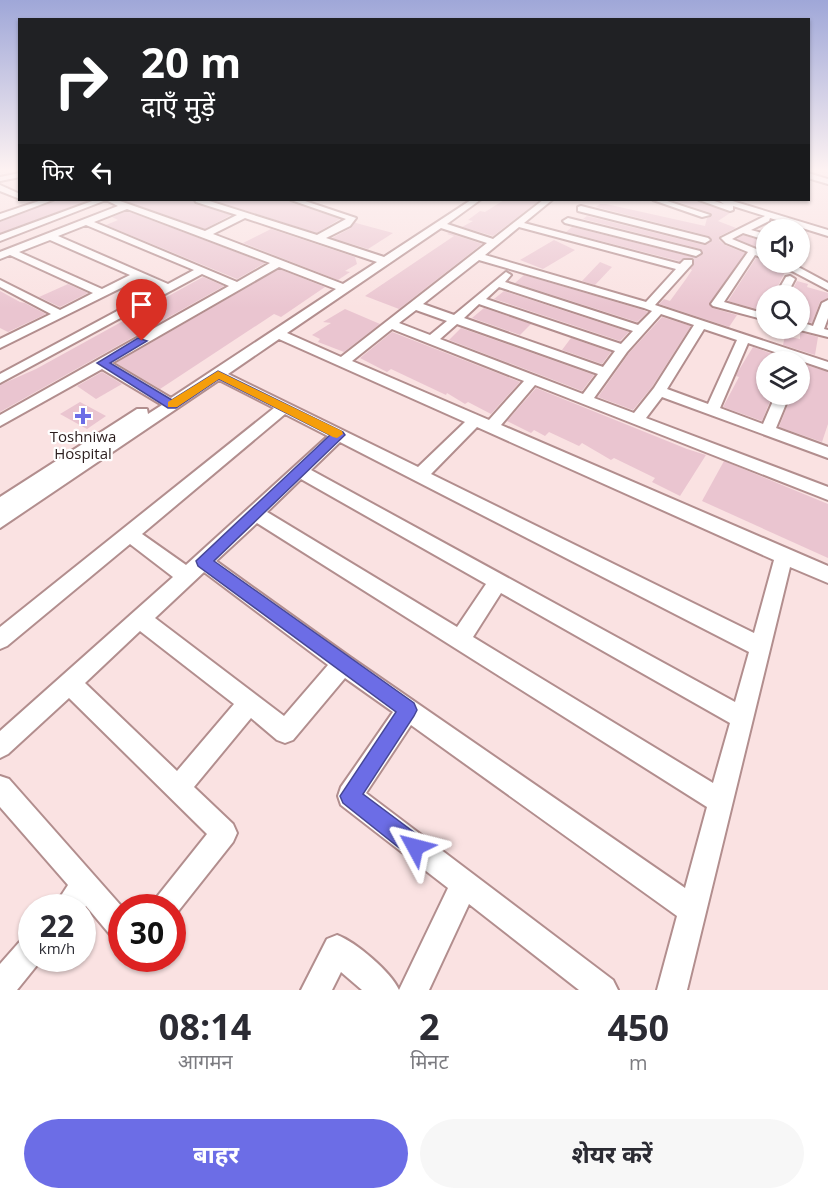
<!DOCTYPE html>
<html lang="hi">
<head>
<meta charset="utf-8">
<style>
	body { margin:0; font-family:"Open Sans","Noto Sans Devanagari",sans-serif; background:#f7f7f7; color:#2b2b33; height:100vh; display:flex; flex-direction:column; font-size:22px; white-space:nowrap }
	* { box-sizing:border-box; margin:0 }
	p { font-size:20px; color:#7c7c81 }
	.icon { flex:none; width:33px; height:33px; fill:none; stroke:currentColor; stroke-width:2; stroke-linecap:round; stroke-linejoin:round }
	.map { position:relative; height:990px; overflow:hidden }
	.details { display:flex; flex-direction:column; background:#fff; flex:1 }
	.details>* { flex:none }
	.banner { position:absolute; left:18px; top:18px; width:792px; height:183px; border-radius:0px; box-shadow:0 2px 4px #0004; background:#202124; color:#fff; overflow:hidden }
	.fabs { position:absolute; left:756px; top:219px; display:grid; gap:12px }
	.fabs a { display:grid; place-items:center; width:54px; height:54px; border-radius:50%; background:#fff; box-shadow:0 2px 4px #0004; font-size:30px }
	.speed { position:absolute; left:18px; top:894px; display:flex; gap:12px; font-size:30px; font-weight:700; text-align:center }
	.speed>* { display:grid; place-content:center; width:78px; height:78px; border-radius:50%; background:#fff; box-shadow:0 2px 4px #0004; line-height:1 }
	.speed small { font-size:15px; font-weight:400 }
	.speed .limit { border:9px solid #d22; background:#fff; color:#111 }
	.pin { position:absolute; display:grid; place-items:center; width:51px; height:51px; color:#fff; margin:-62px -26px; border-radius:50% 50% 50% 0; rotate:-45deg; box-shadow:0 0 6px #0007 }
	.pin .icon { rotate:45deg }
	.me { position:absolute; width:66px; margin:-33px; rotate:308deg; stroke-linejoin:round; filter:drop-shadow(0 0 4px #0008) }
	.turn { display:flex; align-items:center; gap:21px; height:126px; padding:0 24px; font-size:27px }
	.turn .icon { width:78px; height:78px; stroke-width:2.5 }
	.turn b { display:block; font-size:42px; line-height:51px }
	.then { display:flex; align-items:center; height:57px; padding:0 24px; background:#0003; gap:12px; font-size:22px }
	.eta { display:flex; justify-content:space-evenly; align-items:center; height:102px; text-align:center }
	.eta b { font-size:36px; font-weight:700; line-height:42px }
	.button { display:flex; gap:12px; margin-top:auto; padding:12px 24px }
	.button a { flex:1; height:69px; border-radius:36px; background:#6c6de6; color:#fff; font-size:24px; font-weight:700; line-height:69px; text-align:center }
	.button a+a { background:#f7f7f7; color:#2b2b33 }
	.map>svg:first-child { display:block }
</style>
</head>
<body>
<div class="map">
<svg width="828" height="990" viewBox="0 0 828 990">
	<rect width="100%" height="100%" fill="#fae2e2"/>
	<!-- building -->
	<g fill="#eac5d0">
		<path d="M55,200H90L0,233V222Z"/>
		<path d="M122,200H193L195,204L231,215L205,229Z"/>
		<path d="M212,200H289L290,202L340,219L317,233Z"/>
		<path d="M504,200H540L493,236L462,227L473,221L468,220L480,211L485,212Z"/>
		<path d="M672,200H697L698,202L730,213L718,221L736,228L720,236L719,240L725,245L745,253L709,304L712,308L737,315L729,327L659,304L664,299L670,301L686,279L692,270L690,269L694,264V258H684L679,261L566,232L572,227L697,258L703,254L701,249L583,219L587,216L704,245L711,242L709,236L596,207L600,204H606L705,226L707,218L712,216L711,213Z"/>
		<path d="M127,211L265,263L237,279L106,225L118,220L112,217Z"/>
		<path d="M355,222L356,223L393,233L368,249L332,238L351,228Z"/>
		<path d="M271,229L355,257L357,264L345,271L350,272L338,280L243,243Z"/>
		<path d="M449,233L482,244L399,309L365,296L454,236L447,234Z"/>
		<path d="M743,235L766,242V251L737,239Z"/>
		<path d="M554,240L575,250L543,269L520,260Z"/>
		<path d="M756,258L766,261V264H774L785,272L773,296H766L764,311L728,301Z"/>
		<path d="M600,262L612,267L595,285L582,281Z"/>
		<path d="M279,269L325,287L281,317L274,314L160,389L116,363Z"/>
		<path d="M524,275L643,310L648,312L637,322L515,283Z"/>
		<path d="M203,277L224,286L0,412V385L36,369Z"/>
		<path d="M797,281L808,284L807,287L828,293V298L820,302L812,323L800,320V296H789Z"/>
		<path d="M68,284L88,293L60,307L39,297Z"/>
		<path d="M0,291L20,302L25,303L46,314L8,332L0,328Z"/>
		<path d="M504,291L629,332L620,341L494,299Z"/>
		<path d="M484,308L531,324L520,335L472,318Z"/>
		<path d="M345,309L380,324L344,352L318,342L320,339L312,335L331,323L323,322Z"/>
		<path d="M662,317L691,326L652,387L633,410L598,397L629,353Z"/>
		<path d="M461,328L594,375L582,391L449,340Z"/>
		<path d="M392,332L520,382L491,414L468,402L465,404L447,393L446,395L391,369L387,372L360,358Z"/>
		<path d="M800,332L818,337L815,355L783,345L785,336L800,339Z"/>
		<path d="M571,338L611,352L602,364L562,350Z"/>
		<path d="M753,347L796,362H766V394H773L762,421L723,407L739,377L736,376L737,373Z"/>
		<path d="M800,363L828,372V424L822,442L779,427L792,394H800Z"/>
		<path d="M102,372L122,384L96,399L77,386Z"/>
		<path d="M536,388L687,449L706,455L680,496L652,482L655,478L614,458L611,460L582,443L579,446L549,432L545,436L534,430L531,433L507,421Z"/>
		<path d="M80,402L106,416L87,429L60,414Z"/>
		<path d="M724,461L828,504V558L702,501Z"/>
	</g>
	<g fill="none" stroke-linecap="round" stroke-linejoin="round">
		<!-- minor casing -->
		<g stroke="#b28e8e" stroke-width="4">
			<g id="minor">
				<path d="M20,173V177L0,181V177Z"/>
				<path d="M808,173L828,179V184L808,178Z"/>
				<path d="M0,185L20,194V199L0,191Z"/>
				<path d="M42,200H53L0,220V214Z"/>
				<path d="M95,200H117L205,231L237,215L196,202L195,200H206L317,235L346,219L291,200H302L356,218L350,226L326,238L384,257L471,200H480L447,224L493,239L543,200H552L524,223L680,264L684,260H692V264L655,305L828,362V370L748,343L720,408L763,424L776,394H790L776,428L828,447V458L662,397L646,418L828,487V500L535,385L501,425L828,566V583L790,567L687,990H657L677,916L411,725L366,793L613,980L618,990H579L469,904L429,990H399L448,888L341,805L338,796L341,787L393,712L345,678L293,740L285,743L277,740L251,718L194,787L233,824L237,833L233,842L172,919V908H152L156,898L207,834L69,698L8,754L0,758V731L173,577L130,544L7,646L0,649V627L274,408L219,380L0,528V497L137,409H147L148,414L162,405L102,369L0,426V415L229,286L202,274L0,383V374L160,288L139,279L0,348V339L51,314L0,287V280L60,310L93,293L10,255L0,259V252L118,206L106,200L0,241V235ZM127,209L270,263L237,282L94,222ZM245,218L377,262L343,284L213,234ZM86,225L194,270L168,284L58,236ZM519,227L676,269L646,302L485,255ZM441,228L487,243L341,357L287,333ZM50,240L130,275L102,289L19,252ZM479,260L644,308L652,311L638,325L505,282L511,275L506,272L454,315L423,304ZM279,267L336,289L171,398L112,363ZM499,287L633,331L621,344L486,299ZM479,304L615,351L603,367L464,318ZM416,310L447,321L430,335L399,323ZM661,314L694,325L654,388L634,413L594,398L627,352ZM457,324L598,374L583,394L440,339ZM392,329L524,381L489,420L352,361ZM704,329L737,340L708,404L667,389ZM279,339L465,422L418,467L228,374ZM285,414L328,436L186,565L142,534ZM477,427L774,560L754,633L431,474ZM340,442L749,652L735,702L311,470ZM301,479L486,584L457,627L267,512ZM257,523L707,807L685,888L350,657L216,561ZM204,572L328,665L284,716L155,618ZM501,593L730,723L713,783L473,637ZM140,631L234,704L177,771L85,683Z"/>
				<path d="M653,200H664L710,215L702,217Z"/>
				<path d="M699,200H711L724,204L718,200H729L828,230V236L770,218L769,221L751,230L766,234V240L743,233L732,239L766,253V259L755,255L724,302L766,314V320L713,306L711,304L748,252L726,243L721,238L765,216L733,206V210L730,211Z"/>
				<path d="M581,206L708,238L710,240L705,243L578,211V207Z"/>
				<path d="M568,218L700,251L701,253L696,256L565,223L563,221Z"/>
				<path d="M775,262H789L828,283V290Z"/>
				<path d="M790,276L795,279L786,296H775L786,277Z"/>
				<path d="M828,300V318L824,329L828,330V337L796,329L800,328V322L813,326L822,303Z"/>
				<path d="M0,776L9,779L123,908L122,941L112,937L86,906L82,910V908H53L68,885L0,807Z"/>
				<path d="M32,935V958L42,959L17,990H0V964L22,939Z"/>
				<path d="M337,935C356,942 391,972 399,990H362L341,972L332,990H301L327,939Z"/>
			</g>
		</g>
		<!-- minor -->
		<use href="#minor" fill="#fff" fill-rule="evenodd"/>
	</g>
	<!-- sky -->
	<linearGradient id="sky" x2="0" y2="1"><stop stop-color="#9fa7d8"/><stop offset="0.55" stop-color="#fdf2f2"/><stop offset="1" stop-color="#fdf2f2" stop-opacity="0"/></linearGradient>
	<rect width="828" height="308" fill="url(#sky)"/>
	<!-- route -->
	<path fill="#6c6de6" stroke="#464796" stroke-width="1.5" d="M138,338L147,341L110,363L172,400L218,371L343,432L345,435L214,561L414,703L417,710L414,716L363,794L423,839L426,847L423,854L415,857L407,854L343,803L340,796L396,712L198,566L196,561L330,435L219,379L176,408H168L97,363Z"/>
	<!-- slow -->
	<path fill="#f59e0b" d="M218,371L342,431L343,434L337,438L333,437L219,379L177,407H168V402Z"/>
	<!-- markers -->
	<path fill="#6c6de6" stroke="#fff" stroke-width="2" d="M80 407h6v6h6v6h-6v6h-6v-6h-6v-6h6z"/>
	<g text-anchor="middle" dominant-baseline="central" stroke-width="4.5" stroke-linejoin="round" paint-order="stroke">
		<!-- poi labels -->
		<g font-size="15" fill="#2b1d1d" stroke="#fff">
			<text x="83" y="436">Toshniwa<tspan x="83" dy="17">Hospital</tspan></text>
		</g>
	</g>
</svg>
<div class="fabs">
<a><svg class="icon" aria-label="sound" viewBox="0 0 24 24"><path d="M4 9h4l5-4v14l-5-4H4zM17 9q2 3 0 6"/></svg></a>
<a><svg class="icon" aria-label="search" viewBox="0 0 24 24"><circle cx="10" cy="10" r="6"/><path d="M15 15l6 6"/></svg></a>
<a><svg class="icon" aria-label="layers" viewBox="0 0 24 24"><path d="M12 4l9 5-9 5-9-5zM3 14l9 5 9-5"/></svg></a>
</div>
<div class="speed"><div>22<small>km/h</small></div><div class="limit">30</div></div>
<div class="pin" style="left:142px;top:341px;background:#d93025"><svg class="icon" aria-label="arrive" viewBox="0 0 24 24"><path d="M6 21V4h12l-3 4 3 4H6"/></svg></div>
<svg class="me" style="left:415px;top:847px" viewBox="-20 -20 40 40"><path d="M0-17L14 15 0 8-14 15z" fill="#6c6de6" stroke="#fff" stroke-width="4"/></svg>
<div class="banner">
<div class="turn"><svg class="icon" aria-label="right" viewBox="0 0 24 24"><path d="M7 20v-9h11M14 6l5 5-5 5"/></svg><div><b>20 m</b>दाएँ मुड़ें</div></div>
<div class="then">फिर<svg class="icon" aria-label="left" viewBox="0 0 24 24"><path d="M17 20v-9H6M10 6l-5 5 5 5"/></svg></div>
</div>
</div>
<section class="details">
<div class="eta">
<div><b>08:14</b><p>आगमन</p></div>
<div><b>2</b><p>मिनट</p></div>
<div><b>450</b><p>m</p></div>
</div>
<div class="button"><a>बाहर</a><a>शेयर करें</a></div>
</section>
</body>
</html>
